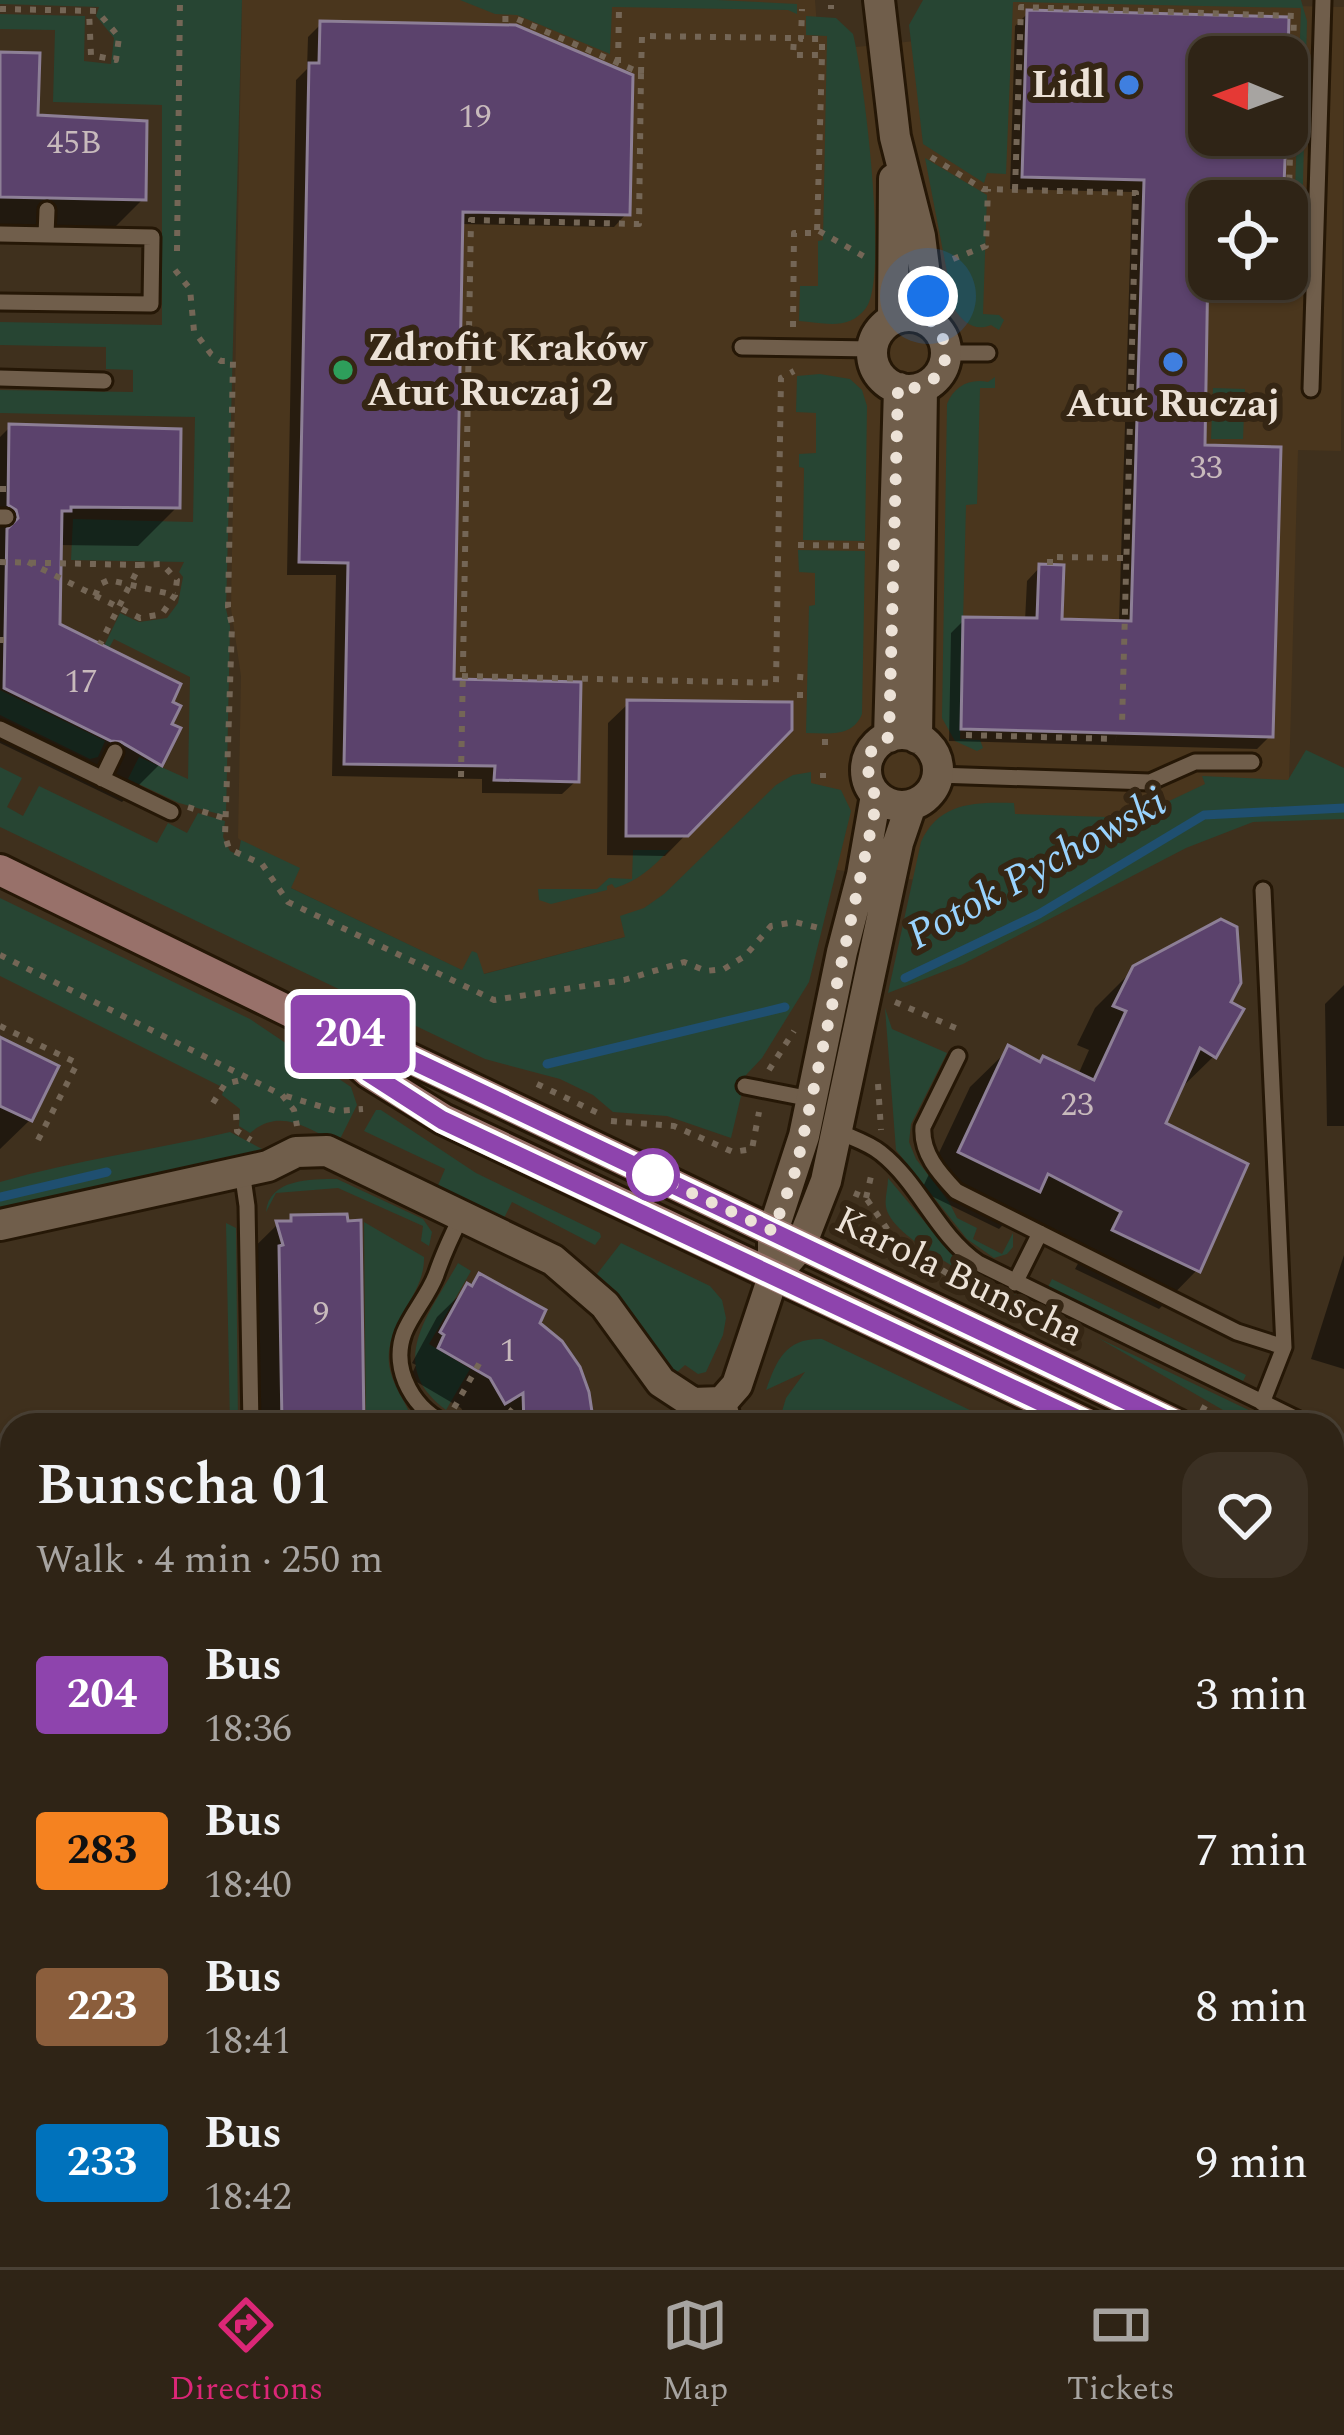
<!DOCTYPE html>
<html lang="en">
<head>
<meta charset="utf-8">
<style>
  :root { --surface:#2f2416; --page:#3b3023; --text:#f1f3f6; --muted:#a7a4a1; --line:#4a4135; --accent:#db2777 }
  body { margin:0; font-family:Spectral,serif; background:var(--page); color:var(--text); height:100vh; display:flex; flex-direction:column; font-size:45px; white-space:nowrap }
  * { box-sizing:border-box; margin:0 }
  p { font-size:39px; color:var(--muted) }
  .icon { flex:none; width:66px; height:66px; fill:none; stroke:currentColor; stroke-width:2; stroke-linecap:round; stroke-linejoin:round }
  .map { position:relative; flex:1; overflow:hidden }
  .sheet { position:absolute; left:0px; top:1413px; width:1344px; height:855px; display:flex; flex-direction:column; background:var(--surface); border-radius:36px 36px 0 0; box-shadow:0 3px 9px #0004,0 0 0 3px var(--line) }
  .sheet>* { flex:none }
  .badge { padding:0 24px; border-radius:9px; font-size:42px; line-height:78px }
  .needle { width:78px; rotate:271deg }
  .buttons { position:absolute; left:1188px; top:36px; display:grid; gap:24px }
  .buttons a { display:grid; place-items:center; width:120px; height:120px; border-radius:24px; background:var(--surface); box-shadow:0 3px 9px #0004,0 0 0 3px var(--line); font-size:60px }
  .you { position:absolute; width:60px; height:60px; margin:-30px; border:9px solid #fff; border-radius:50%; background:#1a73e8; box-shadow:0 0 0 18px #1a73e833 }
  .map>.badge { position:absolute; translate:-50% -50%; box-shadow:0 0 0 6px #fff }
  .round { display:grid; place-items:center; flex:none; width:126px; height:126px; border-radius:36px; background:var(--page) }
  .overview { display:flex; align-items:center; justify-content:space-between; height:204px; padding:0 36px }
  h1 { font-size:57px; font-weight:600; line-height:90px }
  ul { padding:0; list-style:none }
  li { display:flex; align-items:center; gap:36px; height:156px; padding:0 36px }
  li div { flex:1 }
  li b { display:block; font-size:45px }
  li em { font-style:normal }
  li .badge { min-width:132px; font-weight:700; text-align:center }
  .tabs { display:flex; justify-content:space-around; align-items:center; height:168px; border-top:3px solid var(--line); background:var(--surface); font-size:33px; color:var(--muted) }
  .tabs a { display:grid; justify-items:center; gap:6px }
  .tabs .current { color:var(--accent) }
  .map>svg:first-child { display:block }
  .built { fill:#4a361d; fill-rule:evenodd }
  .green { fill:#274533 }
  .shadow { fill:#0007 }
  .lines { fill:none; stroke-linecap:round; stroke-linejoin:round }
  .stream { stroke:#1f4f70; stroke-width:9 }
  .building { fill:#5b426c; stroke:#8d7f96; stroke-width:3 }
  .lane-casing { stroke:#251706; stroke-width:21 }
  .street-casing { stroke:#251706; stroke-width:36 }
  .secondary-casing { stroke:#251706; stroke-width:36 }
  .path { stroke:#746656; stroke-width:6; stroke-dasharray:6 9; stroke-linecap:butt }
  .lane { stroke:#705e4b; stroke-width:15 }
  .street { stroke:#705e4b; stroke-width:30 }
  .secondary { stroke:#98716a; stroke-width:30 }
  .line-casing { stroke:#fff; stroke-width:27 }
  .line { stroke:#8e44ad; stroke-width:18 }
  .walk { stroke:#ece2d7; stroke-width:12; stroke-dasharray:0 21.6 }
  .shop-dot { fill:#3f7fe0; stroke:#352614; stroke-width:4.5 }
  .leisure-dot { fill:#2e9e5b; stroke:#352614; stroke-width:4.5 }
  .stop-dot { fill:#fff; stroke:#8e44ad; stroke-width:6 }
  .labels { text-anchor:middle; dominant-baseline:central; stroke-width:12; stroke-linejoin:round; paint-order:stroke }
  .number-label { font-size:33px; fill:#c8babc }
  .poi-label { font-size:39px; font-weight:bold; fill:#ece2d7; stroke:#352614; text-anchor:end }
  .street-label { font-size:39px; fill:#ece2d7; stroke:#352614 }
  .water-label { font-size:42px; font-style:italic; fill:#99d3fe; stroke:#352614 }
</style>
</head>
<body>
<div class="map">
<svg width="1344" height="2267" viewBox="0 0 1344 2267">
  <rect width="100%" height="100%" fill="#3f301d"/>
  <!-- built -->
  <path class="built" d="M 242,0 L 815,0 L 817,26 L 846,48 L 925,40 L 1001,0 L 1344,7 L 1341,451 L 1298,450 L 1289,780 L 940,883 L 782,863 L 625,937 L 483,974 L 463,971 L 291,888 L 238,838 L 241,676 L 231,608 ZM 1209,57 L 1287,57 L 1287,135 L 1209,135 ZM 1209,201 L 1287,201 L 1287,279 L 1209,279 Z"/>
  <!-- green -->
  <path class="green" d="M 0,0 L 242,0 L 226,609 L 230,626 L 226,816 L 179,803 L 128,779 L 139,757 L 188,779 L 190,677 L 114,639 L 109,648 L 104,646 L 120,613 L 139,622 L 167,618 L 178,603 L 183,577 L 179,572 L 184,562 L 71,560 L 73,519 L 193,522 L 195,417 L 0,413 L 0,390 L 133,392 L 133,370 L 106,369 L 106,347 L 0,345 L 0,322 L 162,325 L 162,105 L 53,102 L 55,30 L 0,29 L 0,14 L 85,16 L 84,61 L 111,64 L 114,38 L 96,16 L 99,7 L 0,4 Z
    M 460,0 L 717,0 L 797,4 L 797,14 L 788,10 L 612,7 L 610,54 L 517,15 L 495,14 Z
    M 923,0 L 1301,0 L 1307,21 L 1302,221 L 1294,221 L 1301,8 L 1013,2 L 1006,174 L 987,173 L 984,183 L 923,144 L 909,25 Z
    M 806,16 L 836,18 L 853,34 C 864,76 889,277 866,308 C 848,332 822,322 799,321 L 800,286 L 818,286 L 818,241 L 823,240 L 827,36 L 806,35 Z
    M 925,158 L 987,195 L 983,314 L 999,315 L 1004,320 L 999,330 L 991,325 C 975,332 962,322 954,308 Z
    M 820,374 L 850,379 L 862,390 L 867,406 L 865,541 L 803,540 L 804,468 L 799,467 L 799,454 L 816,453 L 816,413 L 796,412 L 797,376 Z
    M 995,377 L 995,388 L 980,388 L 977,504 L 966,505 L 960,739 L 980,740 L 983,748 L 977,751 L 955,741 L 942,718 L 947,404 C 954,386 970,378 988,382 Z
    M 1213,388 L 1245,389 L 1243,439 L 1211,439 Z
    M 798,550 L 865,551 L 862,714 C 852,738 829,733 806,733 L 809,606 L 815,605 L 815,573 L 799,572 Z
    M 0,690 L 105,741 L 98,757 L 90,759 L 0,715 Z
    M 1306,750 L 1344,768 L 1344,819 L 1253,822 L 1186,848 L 963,964 L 888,993 L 921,842 C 939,802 975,802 1014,803 L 1015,814 L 1137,818 L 1138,796 L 1156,796 L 1141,804 L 1146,812 L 1205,784 L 1202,776 L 1288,780 Z
    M 0,767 L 22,778 L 7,807 L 23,816 L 39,786 L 157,843 L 168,823 L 187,833 L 198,813 L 225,821 L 223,837 L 230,851 L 238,855 L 241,840 L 300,868 L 291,888 L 462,970 L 472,951 L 477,953 L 484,974 L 625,937 L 620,916 L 644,908 L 664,894 L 776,785 L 793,775 L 811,772 L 811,783 L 841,790 L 851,811 L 809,982 L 762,1058 L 746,1075 L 731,1138 L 667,1116 L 613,1112 L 593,1095 L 560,1079 L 485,1059 L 0,827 Z
    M 633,850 L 669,850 C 653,867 638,881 615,888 L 612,884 L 607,886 L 607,890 L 551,904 L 539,900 L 538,889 L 597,889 L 609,878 L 632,879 Z
    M 0,898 L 250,1019 L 351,1087 L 357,1105 L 338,1143 C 307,1128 280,1107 250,1133 L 239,1126 L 240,1109 L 222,1095 L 224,1088 L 0,976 Z
    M 885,1008 L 892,1029 L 947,1053 L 911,1124 L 909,1142 L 916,1159 L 949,1202 L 957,1218 L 977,1228 L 973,1239 L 1002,1254 L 1013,1233 L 1013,1247 L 1007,1254 L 994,1258 L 967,1239 L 896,1150 Z
    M 376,1110 L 381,1110 L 476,1173 L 600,1233 L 601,1237 L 595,1245 L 512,1202 L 502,1222 L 436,1190 L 445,1169 L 364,1131 Z
    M 230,1132 L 262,1149 L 262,1155 L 0,1211 L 0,1182 C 75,1160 154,1150 230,1132 Z
    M 888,1178 L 961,1265 L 1077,1328 C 1036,1309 908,1252 889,1215 C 882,1203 888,1192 888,1178 Z
    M 337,1179 L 423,1219 L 432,1232 L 429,1246 L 421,1241 L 423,1226 L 338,1188 L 276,1193 L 266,1212 C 269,1179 310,1179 337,1179 Z
    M 364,1222 L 424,1257 C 425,1296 385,1322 389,1364 C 392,1388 409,1403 413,1425 L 366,1425 Z
    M 226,1223 L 236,1228 L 238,1425 L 230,1425 Z
    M 621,1243 L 710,1286 L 722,1300 L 726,1318 L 723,1335 L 706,1372 L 698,1374 L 685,1365 L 675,1374 C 645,1343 630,1302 597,1274 Z
    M 458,1263 L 471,1271 L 429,1344 L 470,1369 L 446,1410 C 384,1364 430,1313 458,1263 Z
    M 1052,1279 L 1246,1375 L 1243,1381 L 1048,1287 Z
    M 1098,1338 L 1280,1425 L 1249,1425 Z
    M 822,1339 L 1001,1425 L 778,1425 L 786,1398 L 805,1372 L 766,1390 C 777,1359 786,1338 822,1339 Z
    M 1332,1549 L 1344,1554 L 1344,2244 L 1332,2244 Z
    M 253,2256 L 608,2256 L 609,2261 L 626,2261 L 627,2256 L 680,2256 L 681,2267 L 254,2267 Z
    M 818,2256 L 1206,2256 L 1206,2267 L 1006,2267 L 1005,2259 L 819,2263 Z"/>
  <!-- shadow -->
  <path class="shadow" d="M 1028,13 L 1285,57 L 1209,57 L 1209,135 L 1283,135 L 1281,184 L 1268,197 L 1209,201 L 1209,279 L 1247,279 L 1235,290 L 1207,289 L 1202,448 L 1270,736 L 1257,749 L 949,741 L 951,633 L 964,620 L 1025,621 L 1027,581 L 1040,567 L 1059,622 L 1119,623 L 1132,192 L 1010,189 L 1015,26 Z
    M 321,24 L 627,213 L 614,227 L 460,224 L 451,682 L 576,781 L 562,794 L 482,793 L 482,779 L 332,776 L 336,575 L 287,575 L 296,80 L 307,69 L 308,37 Z
    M 0,55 L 35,118 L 143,199 L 104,238 L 0,236 Z
    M 10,427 L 177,507 L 138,546 L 58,545 L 57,626 L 169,703 L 161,763 L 122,802 L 0,743 L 0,437 Z
    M 629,703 L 789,729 L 665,856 L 607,855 L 608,723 Z
    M 1135,968 L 1228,1003 L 1214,1056 L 1175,1094 L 1162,1124 L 1197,1270 L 1159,1309 L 1075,1269 L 1085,1251 L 1013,1214 L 999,1229 L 921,1191 L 970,1087 L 1009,1049 L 1039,1064 L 1078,1075 L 1089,1050 L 1077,1045 L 1095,1008 Z
    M 1344,985 L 1344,1126 L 1327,1126 L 1325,1004 Z
    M 0,1041 L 30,1120 L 0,1149 Z
    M 293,1218 L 362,1425 L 243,1425 L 241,1288 L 245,1284 L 239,1262 L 278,1224 L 287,1224 Z
    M 1344,1255 L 1344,1369 L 1311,1359 Z
    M 479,1276 L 536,1323 L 590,1415 L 605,1415 L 605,1425 L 492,1425 L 492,1421 L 471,1425 L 461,1408 L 410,1378 L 416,1365 L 412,1363 L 437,1317 Z
    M 12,1645 L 12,1743 L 0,1743 L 0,1646 Z
    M 0,1806 L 12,1806 L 12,1903 L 0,1904 Z
    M 1,1962 L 12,1962 L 12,2060 L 0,2060 Z
    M 2,2104 L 12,2104 L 12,2206 L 0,2206 Z"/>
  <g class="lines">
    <!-- stream -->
    <path class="stream" d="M 905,978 L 1039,914 L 1204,815 L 1344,808
      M 547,1064 L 785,1007
      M 0,1197 L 107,1172"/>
  </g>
  <!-- building -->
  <path class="building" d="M 1027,10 L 1289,17 L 1288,57 L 1209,57 L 1209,135 L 1286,135 L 1284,185 L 1254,184 L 1254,201 L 1209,201 L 1205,445 L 1281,447 L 1273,737 L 961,729 L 963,617 L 1037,618 L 1039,564 L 1064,565 L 1062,619 L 1131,621 L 1144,180 L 1022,177 Z
    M 320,21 L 516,25 L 633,75 L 630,215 L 463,212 L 454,679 L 581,682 L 579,782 L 494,780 L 495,766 L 344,764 L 348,563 L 299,562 L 309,63 L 319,63 Z
    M 0,52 L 40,53 L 38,115 L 147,121 L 146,200 L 0,197 Z
    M 9,424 L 181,429 L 180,508 L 71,507 L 71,511 L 62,511 L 60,624 L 181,684 L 173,702 L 181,706 L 172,724 L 181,728 L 162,766 L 121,742 L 111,741 L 4,688 L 7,529 L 18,518 L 16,510 L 8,505 Z
    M 627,700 L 792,702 L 792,730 L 688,836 L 626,836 Z
    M 1221,919 L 1237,927 L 1241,983 L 1231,1002 L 1244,1009 L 1216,1058 L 1200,1048 L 1166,1123 L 1248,1164 L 1200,1272 L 1112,1230 L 1121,1212 L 1048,1174 L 1040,1192 L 958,1152 L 1008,1045 L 1040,1062 L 1043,1056 L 1094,1080 L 1126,1011 L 1113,1006 L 1133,966 Z
    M 0,1037 L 59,1066 L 32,1121 L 0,1106 Z
    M 347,1214 L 348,1221 L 361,1220 L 364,1425 L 282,1425 L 279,1246 L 283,1245 L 276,1221 L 291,1221 L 291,1215 Z
    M 479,1273 L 546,1310 L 540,1323 L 562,1341 L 580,1367 L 589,1392 L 594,1425 L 524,1425 L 523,1393 L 505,1404 L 490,1378 L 438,1348 L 444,1335 L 440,1332 L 467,1283 L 472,1286 Z"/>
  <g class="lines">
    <!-- lane casing -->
    <g class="lane-casing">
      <path id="lane" d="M 0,234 L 152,237 L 151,304 L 0,302
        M 46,235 L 47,210
        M 742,347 L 872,349
        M 947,353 L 988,353
        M 0,378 L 104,381
        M 1311,389 L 1323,0
        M 0,517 L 6,517
        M 0,729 L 171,812
        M 937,775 L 1150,782 L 1195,762 L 1252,762
        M 102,779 L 115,752
        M 958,1056 L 923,1127 C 921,1153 939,1173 956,1191 L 1237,1332 L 1284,1347
        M 745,1086 L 811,1099
        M 837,1131 C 852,1138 869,1143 881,1153 C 920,1184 937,1235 978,1263 L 1307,1424
        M 242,1171 L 247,1206 L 251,1425
        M 1015,1283 L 1040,1233
        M 727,1399 L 735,1425
        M 1262,1403 L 1284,1347 L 1263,890
        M 450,1425 C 415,1413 390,1370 404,1333 C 412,1313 428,1296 436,1275 C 443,1254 452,1235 462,1215
        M 0,2071 L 12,2071"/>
    </g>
    <!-- street casing -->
    <g class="street-casing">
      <path id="street" d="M 879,0 L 895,137 L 920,236 L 931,322
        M872 353a37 37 0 1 1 74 0a37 37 0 1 1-74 0Z
        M 893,319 L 894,179
        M866 770a36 36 0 1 1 72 0a36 36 0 1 1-72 0Z
        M 889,737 L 899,388
        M 917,738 L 922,388
        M 0,1225 L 268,1166 L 296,1152 L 327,1151 L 553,1260 L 605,1305 L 661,1382 L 693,1403 L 722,1402 L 737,1385 L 773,1277 L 773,1231 L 804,1136 L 842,952 L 862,875 L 876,795
        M 785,1264 L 801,1245 L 826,1181 L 898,843 L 911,805"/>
    </g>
    <!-- secondary casing -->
    <g class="secondary-casing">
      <path id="secondary" d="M 0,870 L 313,1023 L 377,1043 L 1178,1425
        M 322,1031 L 369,1073 L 443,1119 L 1090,1425
        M 1332,1509 L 1344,1515"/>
    </g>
    <!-- path -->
    <path class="path" d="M 831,5 L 831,9
      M 0,9 L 97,11 L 119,37 L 116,60 L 91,55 L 89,11
      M 618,63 L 619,8
      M 641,73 L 642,36 L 794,38 L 793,55 L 822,55
      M 931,157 L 983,189 L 1136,193 L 1122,725
      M 1015,190 L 1021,7 L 1294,16 L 1288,225 L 1296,227
      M 819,231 L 865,257
      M 177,251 L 180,0
      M 953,259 L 986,246 L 988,189
      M 175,270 L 190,289 L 194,331 L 211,354 L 221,361 L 233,361 L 228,607 L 232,625 L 225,836 L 229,849 L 262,864 L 288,902 L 494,1000 L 624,980 L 684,962 L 706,971 L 724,969 L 745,956 L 771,926 L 795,922 L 819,928
      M 793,327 L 794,233 L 817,233 L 822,55 L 822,39 L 801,39 L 802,9
      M 0,489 L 8,489
      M 798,545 L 867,546
      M 0,562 L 140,565 L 100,644
      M 28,562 L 140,618 L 162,614 L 175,595 L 177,580 L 162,564 L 140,565
      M 1050,565 L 1050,557 L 1126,558
      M 95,596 L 100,584 L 109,580 L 175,595
      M 0,640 L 4,640
      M 462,676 L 776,683 L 781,378 L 794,371
      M 800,680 L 801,666
      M 800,698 L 800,688
      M 966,735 L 1116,739
      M 825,745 L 825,739
      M 461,777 L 471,220 L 639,224 L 641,73 L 517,19 L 498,19
      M 823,778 L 823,773
      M 188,807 L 227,819
      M 0,955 L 282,1095 L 294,1110 L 297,1126
      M 895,1002 L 958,1029
      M 0,1026 L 77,1063
      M 769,1070 L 794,1031
      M 537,1084 L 600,1114
      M 878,1084 L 881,1130
      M 286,1096 L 336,1111 L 363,1109
      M 213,1103 L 225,1084 L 245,1079
      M 236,1114 L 237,1131 L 251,1140
      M 611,1121 L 674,1126 L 733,1152 L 752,1149 L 759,1112
      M 38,1140 L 79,1060
      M 854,1193 L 866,1198 L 894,1239 L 976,1292
      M 866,1198 L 872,1172
      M 1004,1305 L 1062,1333
      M 1201,1407 L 1235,1425
      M 454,1408 L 480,1362
      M 499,1425 L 516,1405"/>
    <!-- lane -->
    <use href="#lane" class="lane"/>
    <!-- street -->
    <use href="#street" class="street"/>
    <!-- secondary -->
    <use href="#secondary" class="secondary"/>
  </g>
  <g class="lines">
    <!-- line casing -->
    <g class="line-casing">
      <path id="line" d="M 1090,1425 L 442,1120 L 369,1073 L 313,1023 L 376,1043 L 1178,1425"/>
    </g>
    <!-- line -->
    <use href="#line" class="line"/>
    <!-- walk -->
    <path class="walk" d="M 653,1175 L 773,1231 L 796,1169 L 873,820 C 874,813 876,806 875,799 C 872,772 853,757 889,737 L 898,388 C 940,394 962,351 931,322 L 928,296"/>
  </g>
  <!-- markers -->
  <g class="shop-dot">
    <circle cx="1129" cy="85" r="12"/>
    <circle cx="1173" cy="362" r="12"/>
  </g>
  <circle class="leisure-dot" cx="343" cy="370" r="12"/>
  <circle class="stop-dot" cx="653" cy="1175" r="24"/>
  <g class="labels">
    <!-- number labels -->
    <g class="number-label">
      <text x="475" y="117">19</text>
      <text x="74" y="143">45B</text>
      <text x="1206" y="468">33</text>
      <text x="81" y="682">17</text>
      <text x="1077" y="1105">23</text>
      <text x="321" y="1314">9</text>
      <text x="508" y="1351">1</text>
    </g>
    <!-- poi labels -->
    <g class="poi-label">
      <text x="1105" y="85">Lidl</text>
      <text x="367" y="348" text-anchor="start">Zdrofit Kraków<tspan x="367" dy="45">Atut Ruczaj 2</tspan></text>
      <text x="1173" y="404" text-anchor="middle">Atut Ruczaj</text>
    </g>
    <!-- street labels -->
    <g class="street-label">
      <text transform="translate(959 1277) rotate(26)">Karola Bunscha</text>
    </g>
    <!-- water labels -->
    <g class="water-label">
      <text transform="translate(1037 869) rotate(-29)">Potok Pychowski</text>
    </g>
  </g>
</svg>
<div class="buttons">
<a><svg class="needle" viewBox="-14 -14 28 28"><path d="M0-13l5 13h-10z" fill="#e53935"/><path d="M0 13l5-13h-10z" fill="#a7a4a1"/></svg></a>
<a><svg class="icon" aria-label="locate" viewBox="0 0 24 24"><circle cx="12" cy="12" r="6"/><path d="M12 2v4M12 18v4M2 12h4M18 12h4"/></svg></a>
</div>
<div class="you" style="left:928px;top:296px"></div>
<b class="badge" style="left:350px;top:1034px;background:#8e44ad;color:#fff">204</b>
<section class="sheet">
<div class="overview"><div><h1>Bunscha 01</h1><p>Walk · 4 min · 250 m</p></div><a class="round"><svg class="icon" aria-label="heart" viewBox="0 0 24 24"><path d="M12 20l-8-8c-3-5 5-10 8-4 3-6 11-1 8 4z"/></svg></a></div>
<ul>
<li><span class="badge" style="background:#8e44ad;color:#fff">204</span><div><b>Bus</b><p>18:36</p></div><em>3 min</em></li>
<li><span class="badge" style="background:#f58220;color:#111">283</span><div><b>Bus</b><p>18:40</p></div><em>7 min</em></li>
<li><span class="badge" style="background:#8b5e3c;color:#fff">223</span><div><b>Bus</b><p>18:41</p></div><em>8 min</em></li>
<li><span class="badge" style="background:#0072bc;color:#fff">233</span><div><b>Bus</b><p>18:42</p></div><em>9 min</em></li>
</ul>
</section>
</div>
<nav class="tabs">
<a class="current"><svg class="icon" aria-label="directions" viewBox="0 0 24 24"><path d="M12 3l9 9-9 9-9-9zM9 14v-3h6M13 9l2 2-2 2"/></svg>Directions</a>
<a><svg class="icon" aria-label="map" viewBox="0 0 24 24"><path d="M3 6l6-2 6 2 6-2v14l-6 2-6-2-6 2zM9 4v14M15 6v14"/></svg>Map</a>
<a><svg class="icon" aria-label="tickets" viewBox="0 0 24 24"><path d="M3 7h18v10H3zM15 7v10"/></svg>Tickets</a>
</nav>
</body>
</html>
